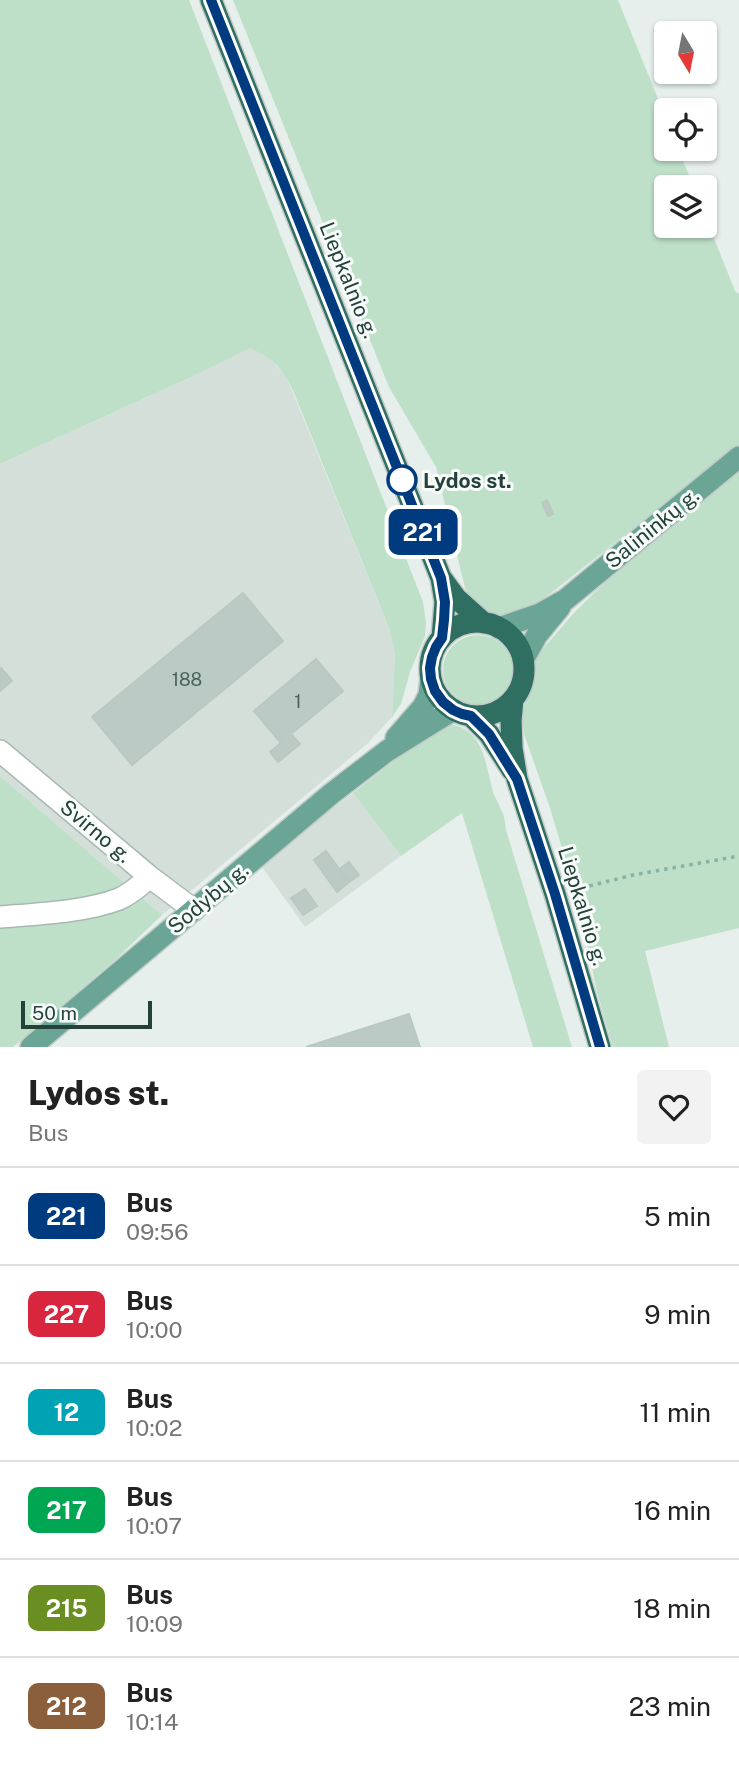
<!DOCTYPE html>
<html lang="en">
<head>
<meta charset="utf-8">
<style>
  :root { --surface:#fff; --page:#f2f2f2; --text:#222; --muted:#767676; --line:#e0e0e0 }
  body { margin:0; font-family:"Public Sans",sans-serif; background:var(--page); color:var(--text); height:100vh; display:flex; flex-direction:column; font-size:26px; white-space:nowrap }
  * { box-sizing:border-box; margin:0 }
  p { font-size:23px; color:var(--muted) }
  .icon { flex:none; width:38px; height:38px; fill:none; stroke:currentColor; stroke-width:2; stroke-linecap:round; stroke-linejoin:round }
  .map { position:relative; height:1047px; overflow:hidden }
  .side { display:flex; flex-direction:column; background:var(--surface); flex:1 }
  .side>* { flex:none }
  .badge { padding:0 14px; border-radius:10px; font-size:24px; line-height:46px }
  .needle { width:46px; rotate:170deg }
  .controls { position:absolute; left:654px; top:21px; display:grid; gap:14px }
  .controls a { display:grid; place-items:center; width:63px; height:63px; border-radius:7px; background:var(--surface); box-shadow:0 2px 5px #0004; font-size:35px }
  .scale { position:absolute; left:21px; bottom:18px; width:131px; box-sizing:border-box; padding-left:7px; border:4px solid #24423a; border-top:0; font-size:19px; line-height:24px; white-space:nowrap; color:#24423a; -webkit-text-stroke:5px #f7fbf9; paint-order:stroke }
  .map>.badge { position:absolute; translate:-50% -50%; box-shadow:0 0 0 4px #fff }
  .round { display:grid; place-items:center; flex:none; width:74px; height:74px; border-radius:7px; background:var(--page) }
  .head { display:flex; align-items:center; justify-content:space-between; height:119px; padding:0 28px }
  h1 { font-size:33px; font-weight:800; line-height:52px }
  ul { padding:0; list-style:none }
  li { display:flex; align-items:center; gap:21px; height:98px; padding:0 28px; border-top:2px solid var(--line) }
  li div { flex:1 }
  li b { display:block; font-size:26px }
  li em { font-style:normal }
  li .badge { min-width:77px; font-weight:700; text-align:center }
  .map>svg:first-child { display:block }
  .built { fill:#d4dfda }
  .green { fill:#bfe0c8 }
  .building { fill:#bbcac4; stroke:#b8c9c2; stroke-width:2 }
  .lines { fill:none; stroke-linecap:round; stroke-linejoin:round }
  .minor-casing { stroke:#a8b8b2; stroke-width:24 }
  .major-casing { stroke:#c2cac8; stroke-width:24 }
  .highway-casing { stroke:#c2cac8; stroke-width:24 }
  .path { stroke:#86b3a5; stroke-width:3.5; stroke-dasharray:3.5 5; stroke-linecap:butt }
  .minor { stroke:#fff; stroke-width:21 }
  .major { stroke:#6aa596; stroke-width:21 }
  .highway { stroke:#2f6f62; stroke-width:21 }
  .line-casing { stroke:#fff; stroke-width:16 }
  .line { stroke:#003b80; stroke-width:10 }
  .stop-dot { fill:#fff; stroke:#003b80; stroke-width:3.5 }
  .labels { text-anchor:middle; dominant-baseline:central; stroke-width:6; stroke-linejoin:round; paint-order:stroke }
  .number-label { font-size:18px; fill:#4a645c }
  .street-label { font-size:21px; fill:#24423a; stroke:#f7fbf9 }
  .stop-label { font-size:21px; font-weight:bold; fill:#24423a; stroke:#f7fbf9; text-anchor:start }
</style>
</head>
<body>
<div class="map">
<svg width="739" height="1047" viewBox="0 0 739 1047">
  <rect width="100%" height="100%" fill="#e6efeb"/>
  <!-- built -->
  <path class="built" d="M 250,347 L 271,360 L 286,376 L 389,628 L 395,654 L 392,717 L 368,743 L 162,915 L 0,776 L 0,464 L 189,378 Z
    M 353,793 L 401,856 L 305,927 L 260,864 Z"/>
  <!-- green -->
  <path class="green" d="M 0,0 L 189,0 L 423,602 L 426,622 L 425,636 L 410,672 L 401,704 L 392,717 L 395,654 L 389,628 L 294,393 C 283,368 274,360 250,348 L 189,378 L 0,464 Z
    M 233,0 L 618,0 L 667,121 L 667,149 L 678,149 L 694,187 L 667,187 L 667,226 L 705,226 L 705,216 L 735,291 L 739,294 L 739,445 L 527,612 C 497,623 482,614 465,588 L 436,467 L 389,387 Z
    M 739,472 L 739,928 L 645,951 L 669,1047 L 613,1047 L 597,992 L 580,910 L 565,858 L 550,808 L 525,737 L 522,721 L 524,707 L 532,684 L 534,664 L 540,652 L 573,614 L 603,584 Z
    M443 670a35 35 0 1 1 70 0a35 35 0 1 1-70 0Z
    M 449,724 C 483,729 485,761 492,788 C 494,797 500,805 503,814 C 505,819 505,825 506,830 L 572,1047 L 533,1047 L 462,813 L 401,856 L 353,793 L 436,728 Z
    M 0,776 L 162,915 L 115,960 L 13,1047 L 0,1047 Z"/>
  <!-- building -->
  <path class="building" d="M 547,500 L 553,514 L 548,516 L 542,503 Z
    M 243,593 L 283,641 L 132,765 L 92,717 Z
    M 316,659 L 343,691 L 291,734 L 300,744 L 278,762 L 270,752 L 281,743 L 254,711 Z
    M 1,668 L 12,681 L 0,691 L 0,669 Z
    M 326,851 L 349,882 L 337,892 L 314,860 Z
    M 349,862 L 359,875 L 349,882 L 340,869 Z
    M 305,889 L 317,906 L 303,915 L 291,898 Z
    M 409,1014 L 420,1047 L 306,1047 Z"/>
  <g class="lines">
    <!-- minor casing -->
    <g class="minor-casing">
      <path id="minor" d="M 0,751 L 150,877 L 194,910
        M 0,917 C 36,914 86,912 119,899 C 131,894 140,885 150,877"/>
    </g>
    <!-- major casing -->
    <g class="major-casing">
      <path id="major" d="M 499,628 L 540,614 L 565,600 L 739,457
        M 523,660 L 537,635 L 560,607
        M 396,738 L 423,707 L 429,695 L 431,679
        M 31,1047 L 331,794 L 387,751 L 453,710"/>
    </g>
    <!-- highway casing -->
    <g class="highway-casing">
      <path id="highway" d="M 211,0 L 441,578 L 445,602 L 442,638
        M 442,579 L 456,598 L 484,623
        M430 669a47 47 0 1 1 94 0a47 47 0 1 1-94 0Z
        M 513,699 L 511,721 L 512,748 L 517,779 L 555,894 L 600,1047
        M 471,716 L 489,734 L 512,770"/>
    </g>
    <!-- path -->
    <path class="path" d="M 573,890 L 633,875 L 739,856"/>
    <!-- minor -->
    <use href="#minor" class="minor"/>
    <!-- major -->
    <use href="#major" class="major"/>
    <!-- highway -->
    <use href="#highway" class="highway"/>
  </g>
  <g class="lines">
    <!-- line casing -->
    <g class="line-casing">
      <path id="line" d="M 211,0 L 441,578 L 445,602 L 444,620 L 442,638 L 436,647 L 432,657 L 430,668 L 431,679 L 435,691 L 443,702 L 453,710 L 462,714 L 471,716 L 489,734 L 517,779 L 555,894 L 600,1047"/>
    </g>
    <!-- line -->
    <use href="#line" class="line"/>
  </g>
  <!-- markers -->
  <circle class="stop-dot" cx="402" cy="480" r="14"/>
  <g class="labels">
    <!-- number labels -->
    <g class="number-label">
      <text x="187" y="679">188</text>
      <text x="298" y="701">1</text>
    </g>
    <!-- street labels -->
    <g class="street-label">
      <text transform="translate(349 280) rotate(68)">Liepkalnio g.</text>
      <text transform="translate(652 528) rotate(-39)">Salininkų g.</text>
      <text transform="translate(96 831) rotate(40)">Svirno g.</text>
      <text transform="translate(208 898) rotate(-40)">Sodybų g.</text>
      <text transform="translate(583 906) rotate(73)">Liepkalnio g.</text>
    </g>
    <!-- stop labels -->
    <g class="stop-label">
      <text x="423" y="480">Lydos st.</text>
    </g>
  </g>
</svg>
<div class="controls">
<a><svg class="needle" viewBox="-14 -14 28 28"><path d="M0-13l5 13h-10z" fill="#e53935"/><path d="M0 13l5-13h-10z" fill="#767676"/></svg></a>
<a><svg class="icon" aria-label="locate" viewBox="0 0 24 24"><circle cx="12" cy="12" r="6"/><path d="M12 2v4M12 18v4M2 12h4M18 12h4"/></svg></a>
<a><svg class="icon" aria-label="layers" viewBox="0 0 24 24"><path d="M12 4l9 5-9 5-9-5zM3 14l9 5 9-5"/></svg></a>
</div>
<div class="scale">50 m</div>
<b class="badge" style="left:423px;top:532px;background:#003b80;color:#fff">221</b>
</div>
<section class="side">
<div class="head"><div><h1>Lydos st.</h1><p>Bus</p></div><a class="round"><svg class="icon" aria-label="heart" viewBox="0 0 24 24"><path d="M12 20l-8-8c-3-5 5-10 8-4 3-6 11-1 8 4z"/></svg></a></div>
<ul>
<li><span class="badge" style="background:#003b80;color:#fff">221</span><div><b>Bus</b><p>09:56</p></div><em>5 min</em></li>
<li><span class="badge" style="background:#d7263d;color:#fff">227</span><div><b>Bus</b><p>10:00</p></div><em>9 min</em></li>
<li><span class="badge" style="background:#00a3b4;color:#fff">12</span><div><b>Bus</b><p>10:02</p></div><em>11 min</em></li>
<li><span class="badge" style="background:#00a651;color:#fff">217</span><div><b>Bus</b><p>10:07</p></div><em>16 min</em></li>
<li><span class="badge" style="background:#6b8e23;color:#fff">215</span><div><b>Bus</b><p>10:09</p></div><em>18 min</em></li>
<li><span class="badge" style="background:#8b5e3c;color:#fff">212</span><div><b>Bus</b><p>10:14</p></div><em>23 min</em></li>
</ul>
</section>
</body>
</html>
